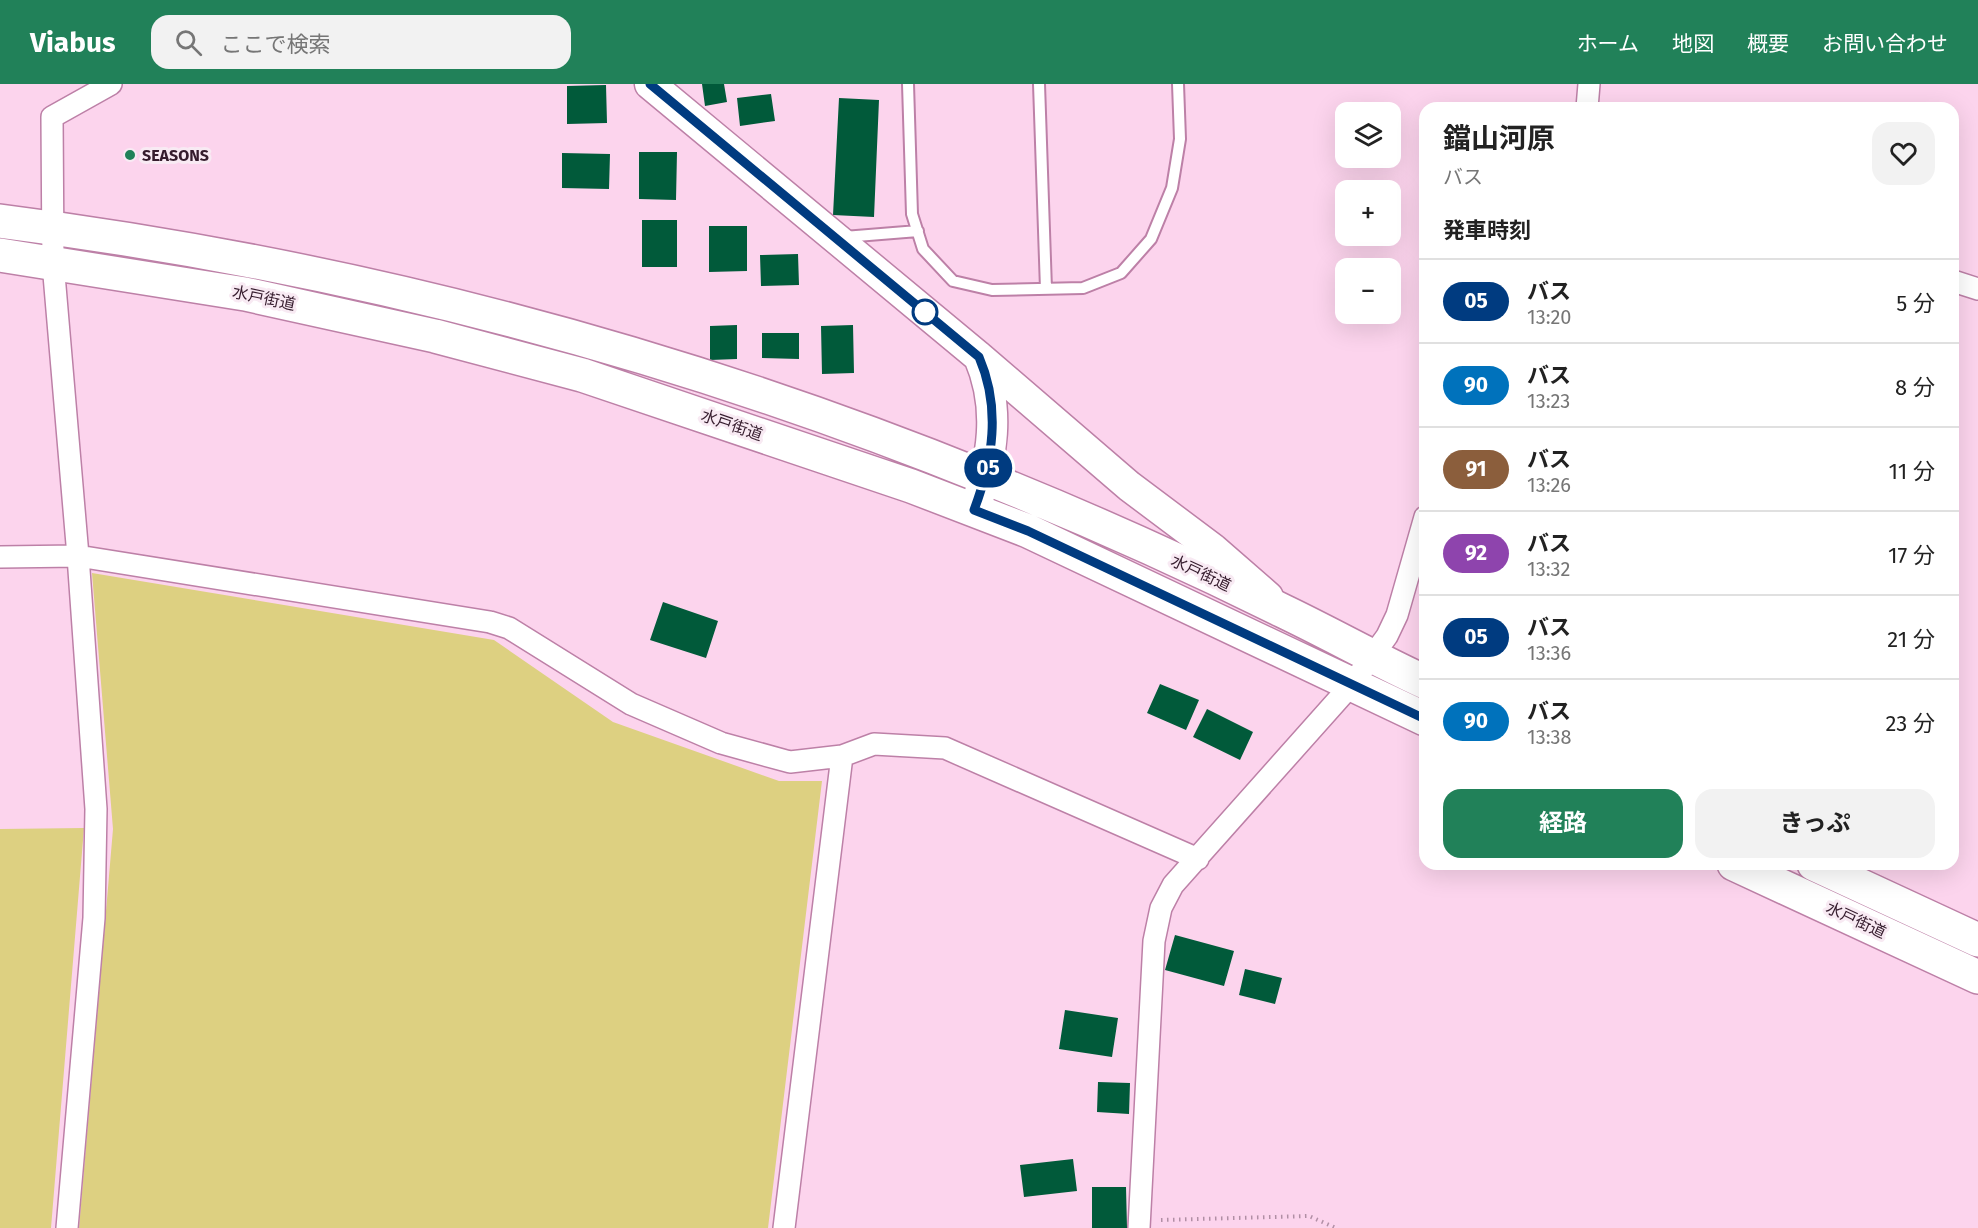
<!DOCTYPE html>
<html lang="ja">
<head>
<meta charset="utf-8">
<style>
  :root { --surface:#fff; --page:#f2f2f2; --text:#222; --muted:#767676; --line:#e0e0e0; --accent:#218159 }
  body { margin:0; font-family:"Fira Sans","Noto Sans JP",sans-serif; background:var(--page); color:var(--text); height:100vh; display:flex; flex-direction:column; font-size:22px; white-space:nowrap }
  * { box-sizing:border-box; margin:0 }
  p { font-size:20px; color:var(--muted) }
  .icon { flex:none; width:33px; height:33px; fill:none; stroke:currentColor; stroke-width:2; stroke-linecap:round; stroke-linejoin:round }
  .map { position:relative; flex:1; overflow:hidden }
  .side { position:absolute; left:1419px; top:18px; width:540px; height:768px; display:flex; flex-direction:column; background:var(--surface); border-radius:18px; box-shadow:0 6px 24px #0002 }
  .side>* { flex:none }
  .badge { padding:0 12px; border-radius:20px; font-size:21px; line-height:39px }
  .buttons { position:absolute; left:1335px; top:18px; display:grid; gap:12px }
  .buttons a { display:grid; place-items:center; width:66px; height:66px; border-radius:12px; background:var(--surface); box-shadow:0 6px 24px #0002; font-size:30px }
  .map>.badge { position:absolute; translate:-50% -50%; box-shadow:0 0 0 3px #fff }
  h2 { padding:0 24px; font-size:22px; line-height:54px }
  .round { display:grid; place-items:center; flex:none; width:63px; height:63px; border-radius:18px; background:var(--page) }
  .headline { display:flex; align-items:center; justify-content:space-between; height:102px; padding:0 24px }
  h1 { font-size:28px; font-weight:700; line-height:45px }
  .action { display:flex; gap:12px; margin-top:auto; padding:12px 24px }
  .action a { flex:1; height:69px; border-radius:18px; background:var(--accent); color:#fff; font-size:24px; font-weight:700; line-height:69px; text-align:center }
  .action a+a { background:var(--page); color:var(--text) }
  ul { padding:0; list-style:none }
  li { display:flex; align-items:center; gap:18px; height:84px; padding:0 24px; border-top:2px solid var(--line) }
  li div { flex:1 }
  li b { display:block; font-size:22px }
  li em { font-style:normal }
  li .badge { min-width:66px; font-weight:700; text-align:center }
  header { display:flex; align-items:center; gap:36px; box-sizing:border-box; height:84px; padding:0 30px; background:var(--accent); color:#fff }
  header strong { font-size:28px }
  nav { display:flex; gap:33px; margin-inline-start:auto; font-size:21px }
  .search { width:420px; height:54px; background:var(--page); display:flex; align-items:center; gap:15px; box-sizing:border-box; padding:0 21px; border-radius:18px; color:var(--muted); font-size:22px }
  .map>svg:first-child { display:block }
  .green { fill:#ddd081 }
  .building { fill:#015a3a }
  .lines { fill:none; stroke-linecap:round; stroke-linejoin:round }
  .lane-casing { stroke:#bd80a7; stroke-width:14 }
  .street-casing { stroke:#bd80a7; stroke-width:24 }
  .secondary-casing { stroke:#bd80a7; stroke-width:33 }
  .highway-casing { stroke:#bd80a7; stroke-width:36 }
  .path { stroke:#b18fa5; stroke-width:4; stroke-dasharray:1.5 4.5; stroke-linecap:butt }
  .lane { stroke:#fff; stroke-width:10 }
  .street { stroke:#fff; stroke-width:21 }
  .secondary { stroke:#fff; stroke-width:30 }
  .highway { stroke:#fff; stroke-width:33 }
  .line-casing { stroke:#fff; stroke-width:14 }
  .line { stroke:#003b80; stroke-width:9 }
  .poi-dot { fill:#218159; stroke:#f8eaf3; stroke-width:2 }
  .stop-dot { fill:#fff; stroke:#003b80; stroke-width:3 }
  .labels { text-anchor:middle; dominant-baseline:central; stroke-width:6; stroke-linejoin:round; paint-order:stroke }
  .poi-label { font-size:16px; font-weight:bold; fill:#351c2d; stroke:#f8eaf3; text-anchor:start }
  .street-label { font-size:16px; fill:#351c2d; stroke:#f8eaf3 }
</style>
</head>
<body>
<header>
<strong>Viabus</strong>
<div class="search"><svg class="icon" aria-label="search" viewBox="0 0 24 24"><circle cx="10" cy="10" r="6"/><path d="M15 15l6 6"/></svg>ここで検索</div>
<nav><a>ホーム</a><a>地図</a><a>概要</a><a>お問い合わせ</a></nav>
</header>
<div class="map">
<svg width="1978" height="1144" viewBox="0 0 1978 1144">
  <rect width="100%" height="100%" fill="#fcd4ed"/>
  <!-- green -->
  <path class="green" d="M 92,489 L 494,556 L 613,638 L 779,697 L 822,697 L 768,1144 L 79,1144 L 113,745 Z
    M 84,744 L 51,1144 L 0,1144 L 0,745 Z"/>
  <!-- building -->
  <path class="building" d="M 702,0 L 724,0 L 727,18 L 705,22 Z
    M 606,1 L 607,39 L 567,40 L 567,2 Z
    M 771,10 L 775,37 L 740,42 L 737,14 Z
    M 839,14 L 879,16 L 874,133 L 833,131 Z
    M 639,68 L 677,68 L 676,116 L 639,115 Z
    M 562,69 L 610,70 L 609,105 L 562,104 Z
    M 642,136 L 677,136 L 677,183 L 642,183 Z
    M 709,142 L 747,142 L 747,187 L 709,188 Z
    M 798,170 L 799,201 L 761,202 L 760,171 Z
    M 737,241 L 737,275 L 710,276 L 710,242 Z
    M 853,241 L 854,289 L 822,290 L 821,242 Z
    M 762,249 L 799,249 L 799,275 L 762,274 Z
    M 663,518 L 718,537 L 706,574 L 650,556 Z
    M 1160,600 L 1199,616 L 1186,646 L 1147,629 Z
    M 1207,625 L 1253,648 L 1240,676 L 1193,653 Z
    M 1175,851 L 1234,867 L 1224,902 L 1165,886 Z
    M 1245,885 L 1282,894 L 1275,920 L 1239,911 Z
    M 1065,926 L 1118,934 L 1112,973 L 1059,965 Z
    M 1098,998 L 1130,999 L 1129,1030 L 1097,1028 Z
    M 1073,1075 L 1077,1107 L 1024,1113 L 1020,1081 Z
    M 1092,1103 L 1126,1103 L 1127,1144 L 1092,1144 Z"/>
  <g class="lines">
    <!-- lane casing -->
    <g class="lane-casing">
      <path id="lane" d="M 908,0 L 912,130 L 923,165 L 953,197 L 992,206 L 1083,204 L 1121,189 L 1151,155 L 1172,104 L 1180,55 L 1178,0
        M 1039,0 L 1046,205
        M 844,153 L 918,147"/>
    </g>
    <!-- street casing -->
    <g class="street-casing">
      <path id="street" d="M 1587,24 L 1589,0
        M 1953,197 L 1978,205
        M 0,473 L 78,472 L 490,538 L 509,544 L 631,620 L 721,659 L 790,678 L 842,672 L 874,660 L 945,664 L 1198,775
        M 67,1144 L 94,834 L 96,725 L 78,472 L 53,179 L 52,33 L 111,0
        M 784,1144 L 842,672
        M 1139,1144 L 1154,857 L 1161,824 L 1173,801 L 1352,600 L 1387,552 L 1397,531 L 1425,433"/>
    </g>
    <!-- secondary casing -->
    <g class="secondary-casing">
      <path id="secondary" d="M 650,0 L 979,273 L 1129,402 L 1213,465 L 1268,513
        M 974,426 C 993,375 1001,324 979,273"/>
    </g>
    <!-- highway casing -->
    <g class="highway-casing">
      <path id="highway" d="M 0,137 C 338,180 670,266 986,394 C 1086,434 1186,479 1283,527 C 1331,550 1377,576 1425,598
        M 0,171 L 245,210 L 435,252 L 582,291 L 911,402 L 1028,447 L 1425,635
        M 1734,780 L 1978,893
        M 1814,780 L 1978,856"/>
    </g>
    <!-- path -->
    <path class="path" d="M 1161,1136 L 1309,1132 L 1336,1144"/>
    <!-- lane -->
    <use href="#lane" class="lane"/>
    <!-- street -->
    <use href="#street" class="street"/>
    <!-- secondary -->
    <use href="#secondary" class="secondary"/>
    <!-- highway -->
    <use href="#highway" class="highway"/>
  </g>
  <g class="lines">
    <!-- line casing -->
    <g class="line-casing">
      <path id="line" d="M 650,0 L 979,273 C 1001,324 993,376 974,426 L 1028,447 L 1425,635"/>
    </g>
    <!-- line -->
    <use href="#line" class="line"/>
  </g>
  <!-- markers -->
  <circle class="poi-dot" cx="130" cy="71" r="6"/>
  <circle class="stop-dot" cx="925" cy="228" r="12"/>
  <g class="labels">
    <!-- poi labels -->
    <g class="poi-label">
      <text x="142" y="71">SEASONS</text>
    </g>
    <!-- street labels -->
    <g class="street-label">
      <text transform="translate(264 214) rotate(12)">水戸街道</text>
      <text transform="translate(732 341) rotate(19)">水戸街道</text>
      <text transform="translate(1201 489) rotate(25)">水戸街道</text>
      <text transform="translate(1856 836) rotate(25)">水戸街道</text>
    </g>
  </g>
</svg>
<div class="buttons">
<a><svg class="icon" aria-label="layers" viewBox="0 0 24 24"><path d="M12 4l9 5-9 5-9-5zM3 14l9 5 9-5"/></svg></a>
<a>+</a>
<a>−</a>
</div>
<b class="badge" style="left:988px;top:384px;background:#003b80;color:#fff">05</b>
<section class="side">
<div class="headline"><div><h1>鐺山河原</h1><p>バス</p></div><a class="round"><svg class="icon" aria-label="heart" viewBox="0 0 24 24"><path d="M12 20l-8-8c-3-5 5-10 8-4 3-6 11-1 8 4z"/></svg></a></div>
<h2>発車時刻</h2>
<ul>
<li><span class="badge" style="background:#003b80;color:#fff">05</span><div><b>バス</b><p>13:20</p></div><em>5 分</em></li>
<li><span class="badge" style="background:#0072bc;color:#fff">90</span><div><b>バス</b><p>13:23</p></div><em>8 分</em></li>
<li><span class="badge" style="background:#8b5e3c;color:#fff">91</span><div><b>バス</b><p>13:26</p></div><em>11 分</em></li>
<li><span class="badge" style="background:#8e44ad;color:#fff">92</span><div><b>バス</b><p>13:32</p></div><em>17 分</em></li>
<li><span class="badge" style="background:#003b80;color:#fff">05</span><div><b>バス</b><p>13:36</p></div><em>21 分</em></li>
<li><span class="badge" style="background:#0072bc;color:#fff">90</span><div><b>バス</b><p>13:38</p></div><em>23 分</em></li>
</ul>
<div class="action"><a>経路</a><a>きっぷ</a></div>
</section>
</div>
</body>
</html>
